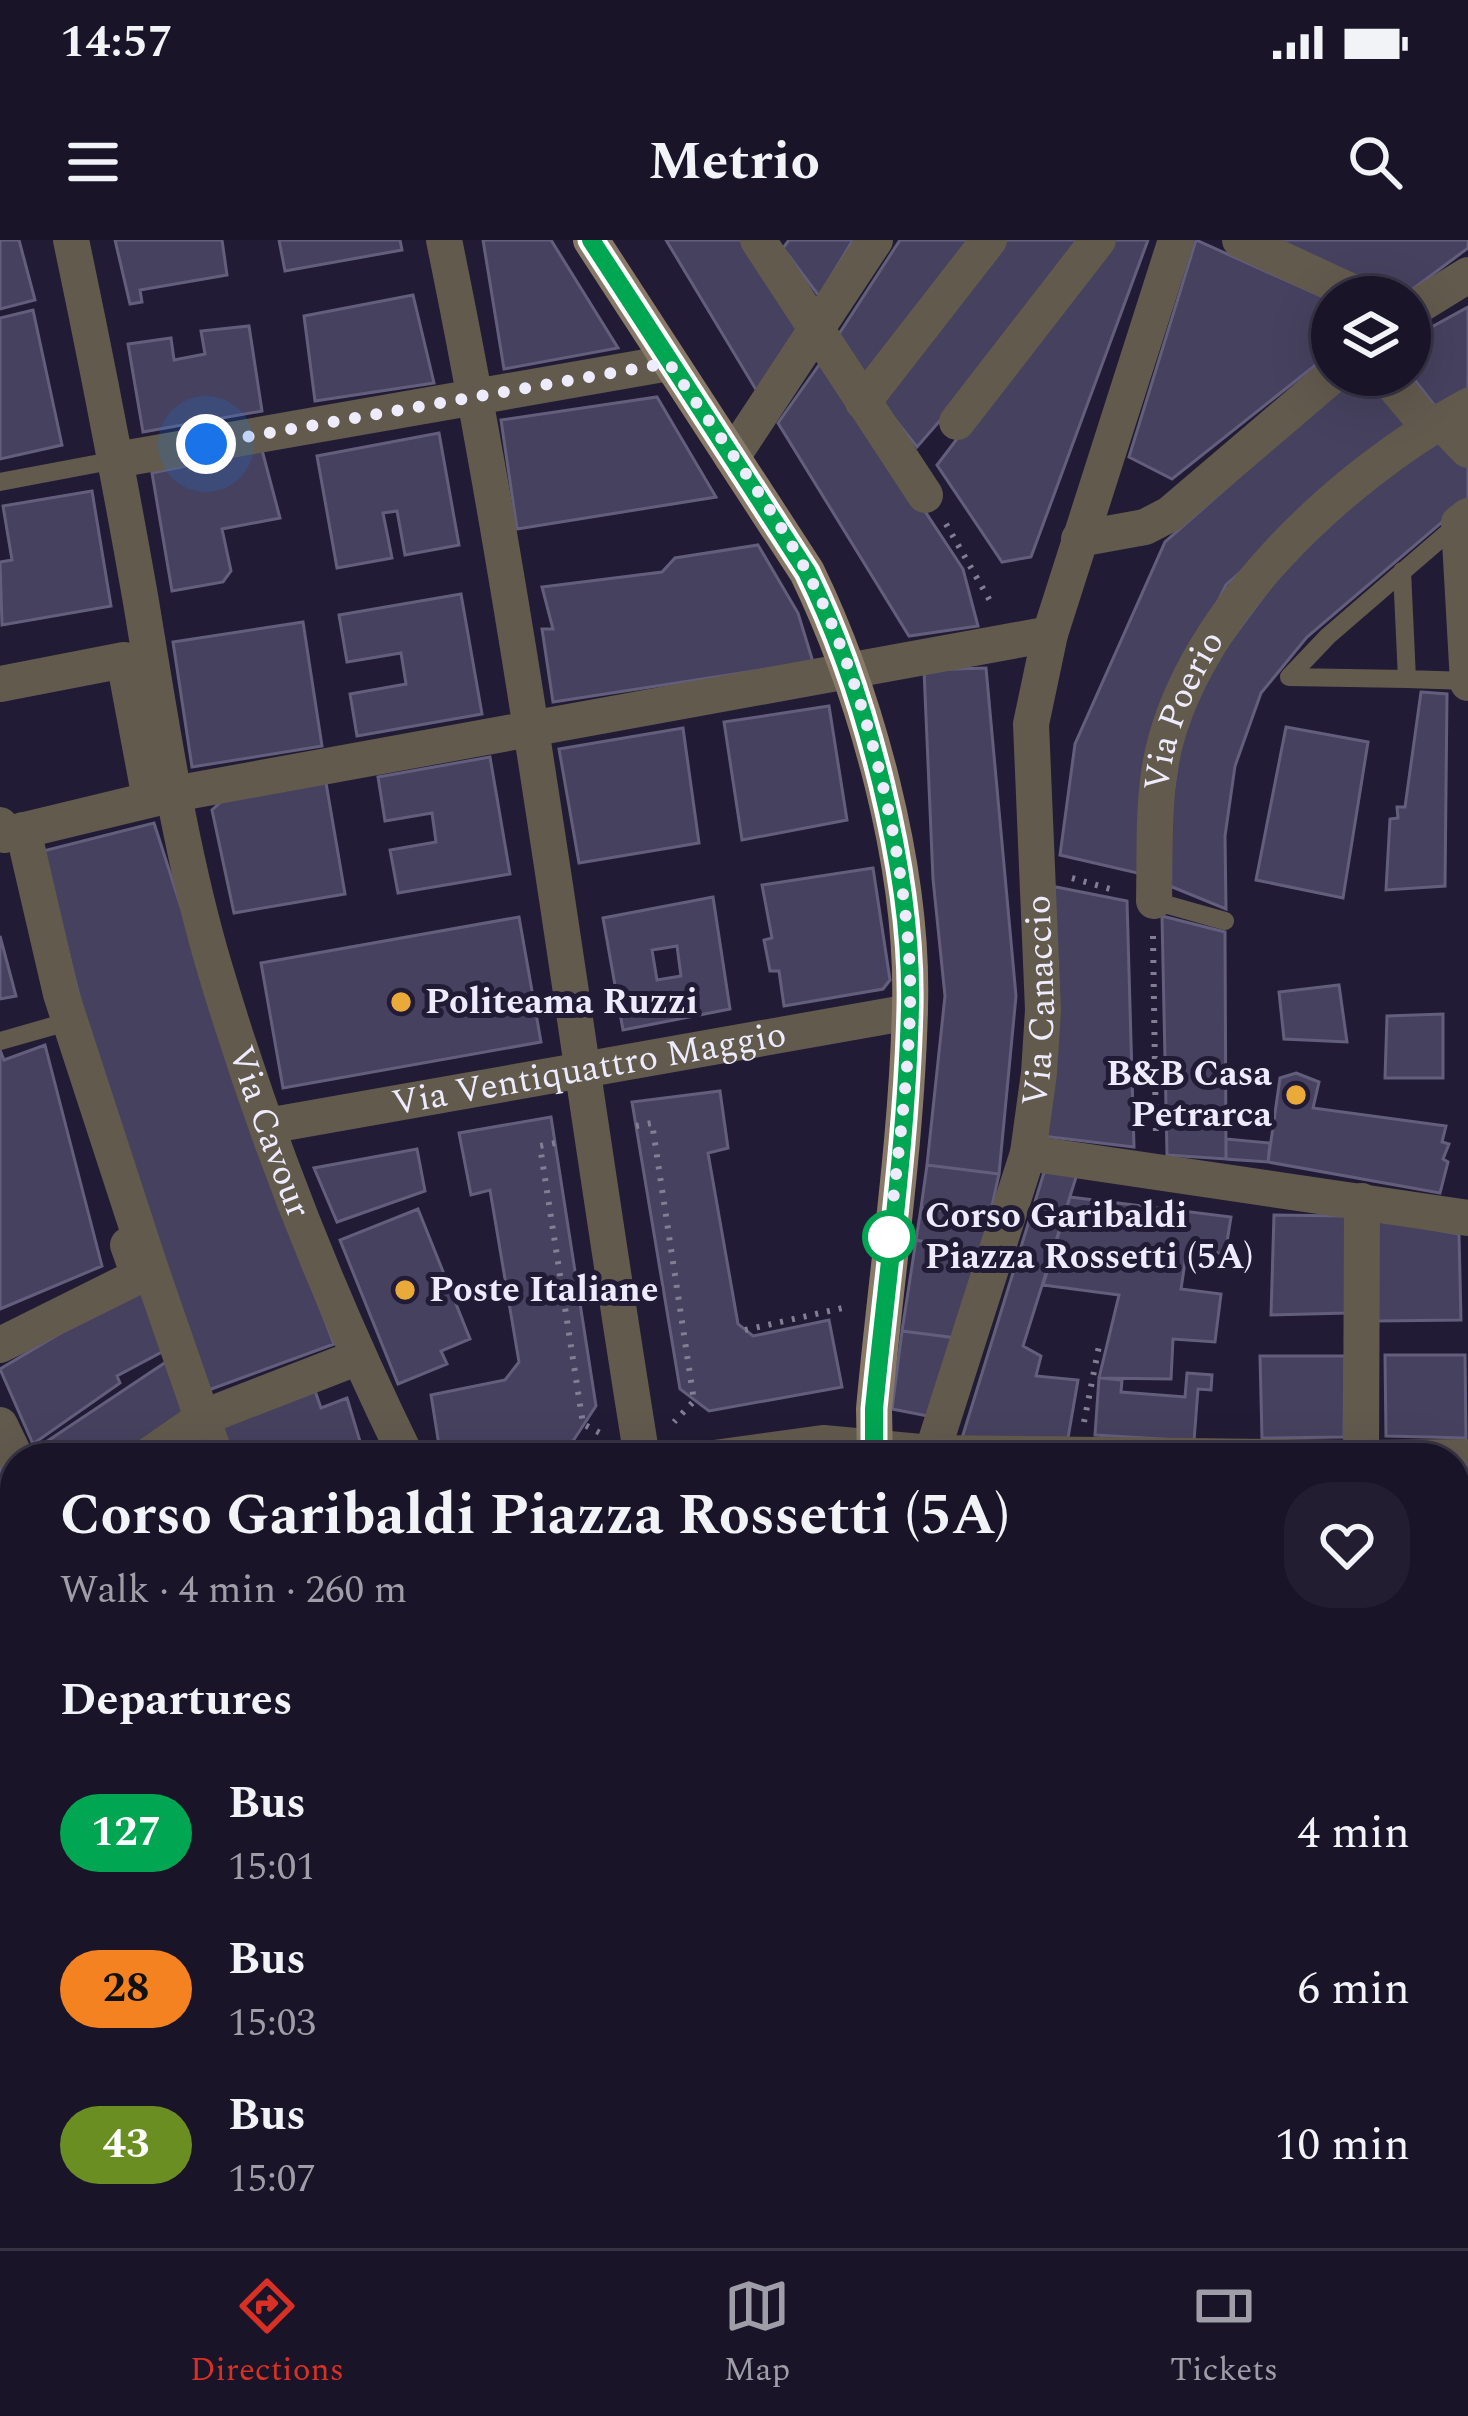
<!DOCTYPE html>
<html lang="en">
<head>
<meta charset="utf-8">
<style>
  :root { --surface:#191428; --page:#221d30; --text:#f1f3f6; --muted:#9f9ea8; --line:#373345; --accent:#d93025 }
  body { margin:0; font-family:Spectral,serif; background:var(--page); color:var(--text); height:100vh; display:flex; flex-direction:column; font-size:45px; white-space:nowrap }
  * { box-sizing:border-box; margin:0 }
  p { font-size:39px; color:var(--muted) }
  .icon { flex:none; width:66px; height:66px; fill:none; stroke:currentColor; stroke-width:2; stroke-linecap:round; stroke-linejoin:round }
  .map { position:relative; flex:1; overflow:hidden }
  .sheet { position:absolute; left:0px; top:1203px; width:1470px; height:807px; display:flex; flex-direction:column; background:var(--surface); border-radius:48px 48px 0 0; box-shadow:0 12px 48px #0002,0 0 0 3px var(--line) }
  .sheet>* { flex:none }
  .badge { padding:0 24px; border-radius:39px; font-size:42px; line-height:78px }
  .buttons { position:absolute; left:1311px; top:36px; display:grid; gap:24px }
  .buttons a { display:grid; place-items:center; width:120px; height:120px; border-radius:50%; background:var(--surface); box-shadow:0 12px 48px #0002,0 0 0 3px var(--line); font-size:60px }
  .you { position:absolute; width:60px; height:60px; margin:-30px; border:9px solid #fff; border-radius:50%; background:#1a73e8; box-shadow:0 0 0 18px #1a73e833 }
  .map>.badge { position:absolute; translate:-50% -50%; box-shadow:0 0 0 6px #fff }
  h2 { padding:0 60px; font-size:45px; line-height:108px }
  .round { display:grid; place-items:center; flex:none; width:126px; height:126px; border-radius:48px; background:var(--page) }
  .summary { display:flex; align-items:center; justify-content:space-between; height:204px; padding:0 60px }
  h1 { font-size:57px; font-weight:700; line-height:90px }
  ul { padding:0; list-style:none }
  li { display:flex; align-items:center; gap:36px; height:156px; padding:0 60px }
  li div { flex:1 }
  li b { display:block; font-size:45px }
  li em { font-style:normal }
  li .badge { min-width:132px; font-weight:700; text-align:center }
  .status { display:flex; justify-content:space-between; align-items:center; height:84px; padding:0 60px; background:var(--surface); direction:ltr }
  .status svg { height:33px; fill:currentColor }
  header { display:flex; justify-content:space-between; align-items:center; height:156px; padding:0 60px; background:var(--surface); font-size:54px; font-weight:700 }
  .tabs { display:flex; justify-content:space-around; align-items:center; height:168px; border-top:3px solid var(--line); background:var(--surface); font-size:33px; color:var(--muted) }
  .tabs a { display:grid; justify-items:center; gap:6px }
  .tabs .active { color:var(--accent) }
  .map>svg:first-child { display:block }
  .building { fill:#46415e; stroke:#645e7d; stroke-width:3; fill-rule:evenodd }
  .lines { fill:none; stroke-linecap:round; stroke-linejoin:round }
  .path { stroke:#827e94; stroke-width:6; stroke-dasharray:3 9; stroke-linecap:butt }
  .lane { stroke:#625a4d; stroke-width:18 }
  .street { stroke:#625a4d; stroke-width:36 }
  .secondary { stroke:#887a67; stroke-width:36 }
  .line-casing { stroke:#fff; stroke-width:27 }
  .line { stroke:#00a651; stroke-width:18 }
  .walk { stroke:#edebfd; stroke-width:12; stroke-dasharray:0 21.6 }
  .poi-dot { fill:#eaaa39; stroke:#211b35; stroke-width:4.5 }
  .stop-dot { fill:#fff; stroke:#00a651; stroke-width:6 }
  .labels { text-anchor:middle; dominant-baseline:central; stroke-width:10; stroke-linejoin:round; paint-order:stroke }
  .street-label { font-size:36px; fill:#edebfd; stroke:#211b35 }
  .poi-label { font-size:36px; font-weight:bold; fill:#edebfd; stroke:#211b35; text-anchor:start }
  .stop-label { font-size:36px; font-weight:bold; fill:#edebfd; stroke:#211b35; text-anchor:start }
</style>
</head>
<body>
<div class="status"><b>14:57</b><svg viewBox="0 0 49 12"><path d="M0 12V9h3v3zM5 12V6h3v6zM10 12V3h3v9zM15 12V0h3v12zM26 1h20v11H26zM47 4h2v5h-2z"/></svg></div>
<header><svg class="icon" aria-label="menu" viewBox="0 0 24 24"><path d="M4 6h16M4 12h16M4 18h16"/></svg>Metrio<svg class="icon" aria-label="search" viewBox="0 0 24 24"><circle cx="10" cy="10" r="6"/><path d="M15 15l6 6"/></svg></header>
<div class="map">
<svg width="1468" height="2008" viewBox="0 0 1468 2008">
  <rect width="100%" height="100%" fill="#211b35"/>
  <!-- building -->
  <path class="building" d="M 0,0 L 19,0 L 35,60 L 0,69 Z
    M 115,0 L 222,0 L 227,35 L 140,50 L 142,62 L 130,64 Z
    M 279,0 L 400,0 L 402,10 L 285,31 Z
    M 483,0 L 551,0 L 618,108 L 504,129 Z
    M 666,0 L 750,0 L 802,84 L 758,153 Z
    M 789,0 L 853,0 L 819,56 L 783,8 Z
    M 900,0 L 981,0 L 870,144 L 837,97 Z
    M 1001,0 L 1080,0 L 1011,99 L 917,207 L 878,158 Z
    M 1109,0 L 1148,0 L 1031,317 L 1002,322 L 937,225 Z
    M 1196,0 L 1332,61 L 1332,112 L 1172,239 L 1129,217 Z
    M 1270,0 L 1468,0 L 1468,8 L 1402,57 Z
    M 413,55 L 434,143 L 315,161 L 304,76 Z
    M 1468,67 L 1468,156 L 1438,170 L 1410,134 L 1410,99 Z
    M 33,70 L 62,205 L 0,219 L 0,78 Z
    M 249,86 L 262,171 L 143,192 L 128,104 L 171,98 L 174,120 L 205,114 L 201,91 Z
    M 824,118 L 963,329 L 978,386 L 909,396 L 778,183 Z
    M 1354,135 L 1377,135 L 1411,180 L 1226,345 L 1181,436 L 1146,635 L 1060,615 L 1075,504 L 1165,302 Z
    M 657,157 L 716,257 L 517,289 L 501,180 Z
    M 1437,190 L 1468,222 L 1468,260 L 1307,397 L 1261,453 L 1235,526 L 1225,596 L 1226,669 L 1160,642 L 1187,459 L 1292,318 Z
    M 439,193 L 459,305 L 405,315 L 397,271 L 383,273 L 392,318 L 337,328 L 317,216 Z
    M 262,210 L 280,278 L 222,289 L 231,331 L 223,342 L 172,351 L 152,233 Z
    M 92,251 L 111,366 L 2,385 L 0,322 L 12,320 L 3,266 Z
    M 758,305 L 798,373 L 813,422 L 553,462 L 542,389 L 553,389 L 542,347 L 662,332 L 675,318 Z
    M 461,354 L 482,474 L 357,496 L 350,454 L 406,444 L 401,413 L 347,422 L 339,375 Z
    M 303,382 L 322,506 L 192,527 L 173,402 Z
    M 986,428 L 1016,756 L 999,934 L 927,925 L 945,756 L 933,639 L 924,430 Z
    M 1421,452 L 1447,454 L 1445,646 L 1386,650 L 1390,579 L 1398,578 L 1397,567 L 1405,567 Z
    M 829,466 L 847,580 L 742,600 L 724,482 Z
    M 1286,487 L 1368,502 L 1343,658 L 1256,640 Z
    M 683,488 L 699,603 L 579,623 L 559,509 Z
    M 490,517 L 510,634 L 398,653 L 390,610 L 436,602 L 432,573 L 385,581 L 378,537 Z
    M 325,537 L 345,654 L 234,673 L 212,570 L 233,551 Z
    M 154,583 L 255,897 L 334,1104 L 206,1151 L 87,788 L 43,611 Z
    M 873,628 L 890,740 L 883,749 L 784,766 L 779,731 L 770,731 L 764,700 L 772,698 L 762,645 Z
    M 1046,645 L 1127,661 L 1134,907 L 1042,896 Z
    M 713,657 L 730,769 L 623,790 L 603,678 ZM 677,706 L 681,736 L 657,740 L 652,710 Z
    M 1162,676 L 1225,692 L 1226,919 L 1167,915 Z
    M 519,677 L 541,802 L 283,848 L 261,723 Z
    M 0,696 L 16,756 L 0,759 Z
    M 1339,745 L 1347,802 L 1284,799 L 1279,752 Z
    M 1443,774 L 1443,838 L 1385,838 L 1387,776 Z
    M 45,805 L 102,1026 L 0,1069 L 0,810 L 4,820 Z
    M 1296,833 L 1319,842 L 1313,868 L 1446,886 L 1442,902 L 1449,904 L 1443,919 L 1448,922 L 1440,953 L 1268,922 L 1280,838 Z
    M 720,851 L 728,908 L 708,913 L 738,1084 L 753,1096 L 829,1080 L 842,1147 L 709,1171 L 680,1149 L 632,862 Z
    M 551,877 L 596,1166 L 573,1201 L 475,1218 L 441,1218 L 431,1155 L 505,1140 L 519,1122 L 490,950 L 471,955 L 459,893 Z
    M 1226,899 L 1270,903 L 1268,922 L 1226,919 Z
    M 417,909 L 425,951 L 337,982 L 314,928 Z
    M 927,925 L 999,934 L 990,975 L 921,968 Z
    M 1046,926 L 1078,931 L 1023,1106 L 1041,1116 L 1036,1136 L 1078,1140 L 1068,1198 L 962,1198 Z
    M 1070,957 L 1231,977 L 1225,1014 L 1187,1009 L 1181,1049 L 1221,1054 L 1215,1102 L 1173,1099 L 1171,1139 L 1099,1138 L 1119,1055 L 1043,1045 Z
    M 921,968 L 990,975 L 981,1014 L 916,1000 Z
    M 418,969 L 470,1099 L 441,1111 L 447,1124 L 398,1144 L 340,1000 Z
    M 1274,975 L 1346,976 L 1346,1073 L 1271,1075 Z
    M 1377,979 L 1459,994 L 1461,1080 L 1376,1081 Z
    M 916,1000 L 981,1014 L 957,1098 L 902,1091 Z
    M 152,1039 L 175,1105 L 117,1136 L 120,1143 L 33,1204 L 0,1129 Z
    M 902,1091 L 957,1098 L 933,1177 L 892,1169 Z
    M 1385,1115 L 1465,1115 L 1466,1198 L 1386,1196 Z
    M 1260,1116 L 1345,1116 L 1344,1197 L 1262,1198 Z
    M 169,1120 L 195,1174 L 132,1218 L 39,1218 L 34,1210 Z
    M 1187,1133 L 1212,1135 L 1211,1150 L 1198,1149 L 1194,1201 L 1095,1195 L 1099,1138 L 1122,1140 L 1121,1152 L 1185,1157 Z
    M 314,1148 L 321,1168 L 347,1158 L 365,1218 L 222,1218 L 211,1187 Z
    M 0,1206 L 15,1234 L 15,1298 L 0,1308 Z
    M 1455,1229 L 1461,1229 L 1463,1275 L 1455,1275 Z
    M 15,1332 L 15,1571 L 0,1559 L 0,1339 Z
    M 1455,1603 L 1465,1603 L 1468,1665 L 1468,2008 L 1341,2008 L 1338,1995 L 1455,1995 Z
    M 0,1620 L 15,1634 L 15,1717 L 0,1721 Z
    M 15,1733 L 15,1826 L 0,1827 L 0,1741 Z
    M 1455,1738 L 1461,1738 L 1465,1849 L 1455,1849 Z
    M 15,1841 L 15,1950 L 0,1953 L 0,1844 Z
    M 29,1995 L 250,1995 L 252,2008 L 30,2008 Z
    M 266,1995 L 423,1995 L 396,2008 L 269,2008 Z
    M 501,1995 L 607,1995 L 616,2008 L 483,2008 Z
    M 642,1995 L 677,1995 L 658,2008 Z
    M 677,1995 L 856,1995 L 868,2008 L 658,2008 Z
    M 1145,1995 L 1293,1995 L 1296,2008 L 1150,2008 Z"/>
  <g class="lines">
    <!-- path -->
    <path class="path" d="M 946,284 L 993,366
      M 1072,638 L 1117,651
      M 1153,696 L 1156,898
      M 636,886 L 652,883 L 694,1161 L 674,1182
      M 555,903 L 540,906 L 583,1184 L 600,1193
      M 745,1090 L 847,1067
      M 1084,1182 L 1099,1106"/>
    <!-- lane -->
    <path class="lane" d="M 0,242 L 116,220
      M 1289,437 L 1328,396 L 1459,283
      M 1289,437 L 1407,439 L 1402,331
      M 1407,439 L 1468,441
      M 1154,661 L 1225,681
      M 0,801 L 53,786
      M 1455,1579 L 1468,1578
      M 1455,1690 L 1468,1690
      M 257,1995 L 261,2008
      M 1324,1995 L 1326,2008"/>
    <!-- street -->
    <g class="street">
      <path id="s1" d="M 71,0 C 96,118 119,237 140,356 C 161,481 179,608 215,729 C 265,897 330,1061 407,1218"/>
      <path d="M 444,0 C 527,403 576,812 642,1218"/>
      <path d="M 758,0 L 925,255"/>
      <path d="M 1240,0 L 1363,57"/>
      <path d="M 1410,71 L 1468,35"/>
      <path d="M 1385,135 L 1429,187"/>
      <path d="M 863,162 L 989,0"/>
      <path d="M 1440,181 L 1468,210"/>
      <path d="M 957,182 L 1098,0"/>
      <path d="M 732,217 L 875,0"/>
      <path d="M 116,220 L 669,123"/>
      <path d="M 1468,276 L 1459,283 L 1468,443"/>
      <path d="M 1079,299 L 1145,287 L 1170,274 L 1333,135"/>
      <path d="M 0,444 L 124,420 L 150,559"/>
      <path d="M 0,585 L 4,595 L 174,554 L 1050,394"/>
      <path d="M 23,590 L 61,754 L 151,1030"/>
      <path id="s2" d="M 1154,661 C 1155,619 1153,575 1159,533 C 1181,382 1340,235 1468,166"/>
      <path id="s3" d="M 267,886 L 910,772"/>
      <path d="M 1028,913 L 1468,978"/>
      <path d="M 139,1036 L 151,1030 L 216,1218"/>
      <path d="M 0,1105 L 139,1036 L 128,1005"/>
      <path d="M 0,1185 L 16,1218"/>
      <path id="s4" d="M 932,1213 L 1028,913 L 1039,833 L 1043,770 L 1031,484 L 1050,394 L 1176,0"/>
      <path d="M 145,1218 L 204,1177 L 356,1118"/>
      <path d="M 714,1218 L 823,1203 L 932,1213 L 1360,1218"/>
      <path d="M 1361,1218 L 1362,961"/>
      <path d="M 1362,1218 L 1468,1217"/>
      <path d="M 0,1324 L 15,1313"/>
      <path d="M 1455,1442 L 1468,1443"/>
      <path d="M 0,1564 L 15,1576"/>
      <path d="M 0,1612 L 15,1597"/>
      <path d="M 0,1732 L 15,1727"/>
      <path d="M 0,1835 L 15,1832"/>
      <path d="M 622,1995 L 631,2008"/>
      <path d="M 442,2008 L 460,1995"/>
      <path d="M 1011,2008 L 1019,1995"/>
    </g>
    <!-- secondary -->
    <path class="secondary" d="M 591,0 L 807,332 C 867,456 914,629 910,767 C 907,900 886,1036 874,1169 L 875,1218
      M 1103,1995 L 1108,2008"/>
  </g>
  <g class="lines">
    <!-- line casing -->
    <g class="line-casing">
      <path id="line" d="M 591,0 L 807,332 C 866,452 913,634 910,767 C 907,900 887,1036 874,1169 L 874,1218"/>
    </g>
    <!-- line -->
    <use href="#line" class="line"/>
    <!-- walk -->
    <path class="walk" d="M 206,204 L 669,123 C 716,193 770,262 809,336 C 868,446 914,644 910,768 C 908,850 895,932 888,1013 L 889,997"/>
  </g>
  <!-- markers -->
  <g class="poi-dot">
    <circle cx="401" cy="762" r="12"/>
    <circle cx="1296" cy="855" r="12"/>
    <circle cx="405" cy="1050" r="12"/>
  </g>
  <circle class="stop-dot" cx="889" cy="997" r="24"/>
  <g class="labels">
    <!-- street labels -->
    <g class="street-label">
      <text stroke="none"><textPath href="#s2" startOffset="195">Via Poerio</textPath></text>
      <text stroke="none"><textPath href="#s4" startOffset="468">Via Canaccio</textPath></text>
      <text stroke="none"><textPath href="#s3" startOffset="327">Via Ventiquattro Maggio</textPath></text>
      <text stroke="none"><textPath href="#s1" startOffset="915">Via Cavour</textPath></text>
    </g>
    <!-- poi labels -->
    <g class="poi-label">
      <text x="425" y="762">Politeama Ruzzi</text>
      <text x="1272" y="834" text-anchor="end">B&amp;B Casa<tspan x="1272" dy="41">Petrarca</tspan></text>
      <text x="429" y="1050">Poste Italiane</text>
    </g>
    <!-- stop labels -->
    <g class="stop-label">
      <text x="925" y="976">Corso Garibaldi<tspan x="925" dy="41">Piazza Rossetti (5A)</tspan></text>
    </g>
  </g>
</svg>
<div class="buttons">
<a><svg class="icon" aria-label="layers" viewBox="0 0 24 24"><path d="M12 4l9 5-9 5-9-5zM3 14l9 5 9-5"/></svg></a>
</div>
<div class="you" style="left:206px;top:204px"></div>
<section class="sheet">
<div class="summary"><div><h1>Corso Garibaldi Piazza Rossetti (5A)</h1><p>Walk · 4 min · 260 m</p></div><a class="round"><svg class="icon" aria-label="heart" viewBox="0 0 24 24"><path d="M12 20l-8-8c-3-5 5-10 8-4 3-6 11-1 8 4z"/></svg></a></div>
<h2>Departures</h2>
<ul>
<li><span class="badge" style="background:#00a651;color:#fff">127</span><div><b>Bus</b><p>15:01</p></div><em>4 min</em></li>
<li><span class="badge" style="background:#f58220;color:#111">28</span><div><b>Bus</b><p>15:03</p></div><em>6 min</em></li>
<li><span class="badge" style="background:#6b8e23;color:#fff">43</span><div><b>Bus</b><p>15:07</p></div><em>10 min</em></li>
</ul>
</section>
</div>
<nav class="tabs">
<a class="active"><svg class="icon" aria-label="directions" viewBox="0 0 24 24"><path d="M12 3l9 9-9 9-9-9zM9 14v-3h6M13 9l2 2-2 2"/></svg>Directions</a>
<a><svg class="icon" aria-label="map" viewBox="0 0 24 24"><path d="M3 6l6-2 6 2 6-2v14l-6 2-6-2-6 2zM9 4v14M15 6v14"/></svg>Map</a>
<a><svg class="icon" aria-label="tickets" viewBox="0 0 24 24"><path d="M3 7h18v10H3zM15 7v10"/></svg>Tickets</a>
</nav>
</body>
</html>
